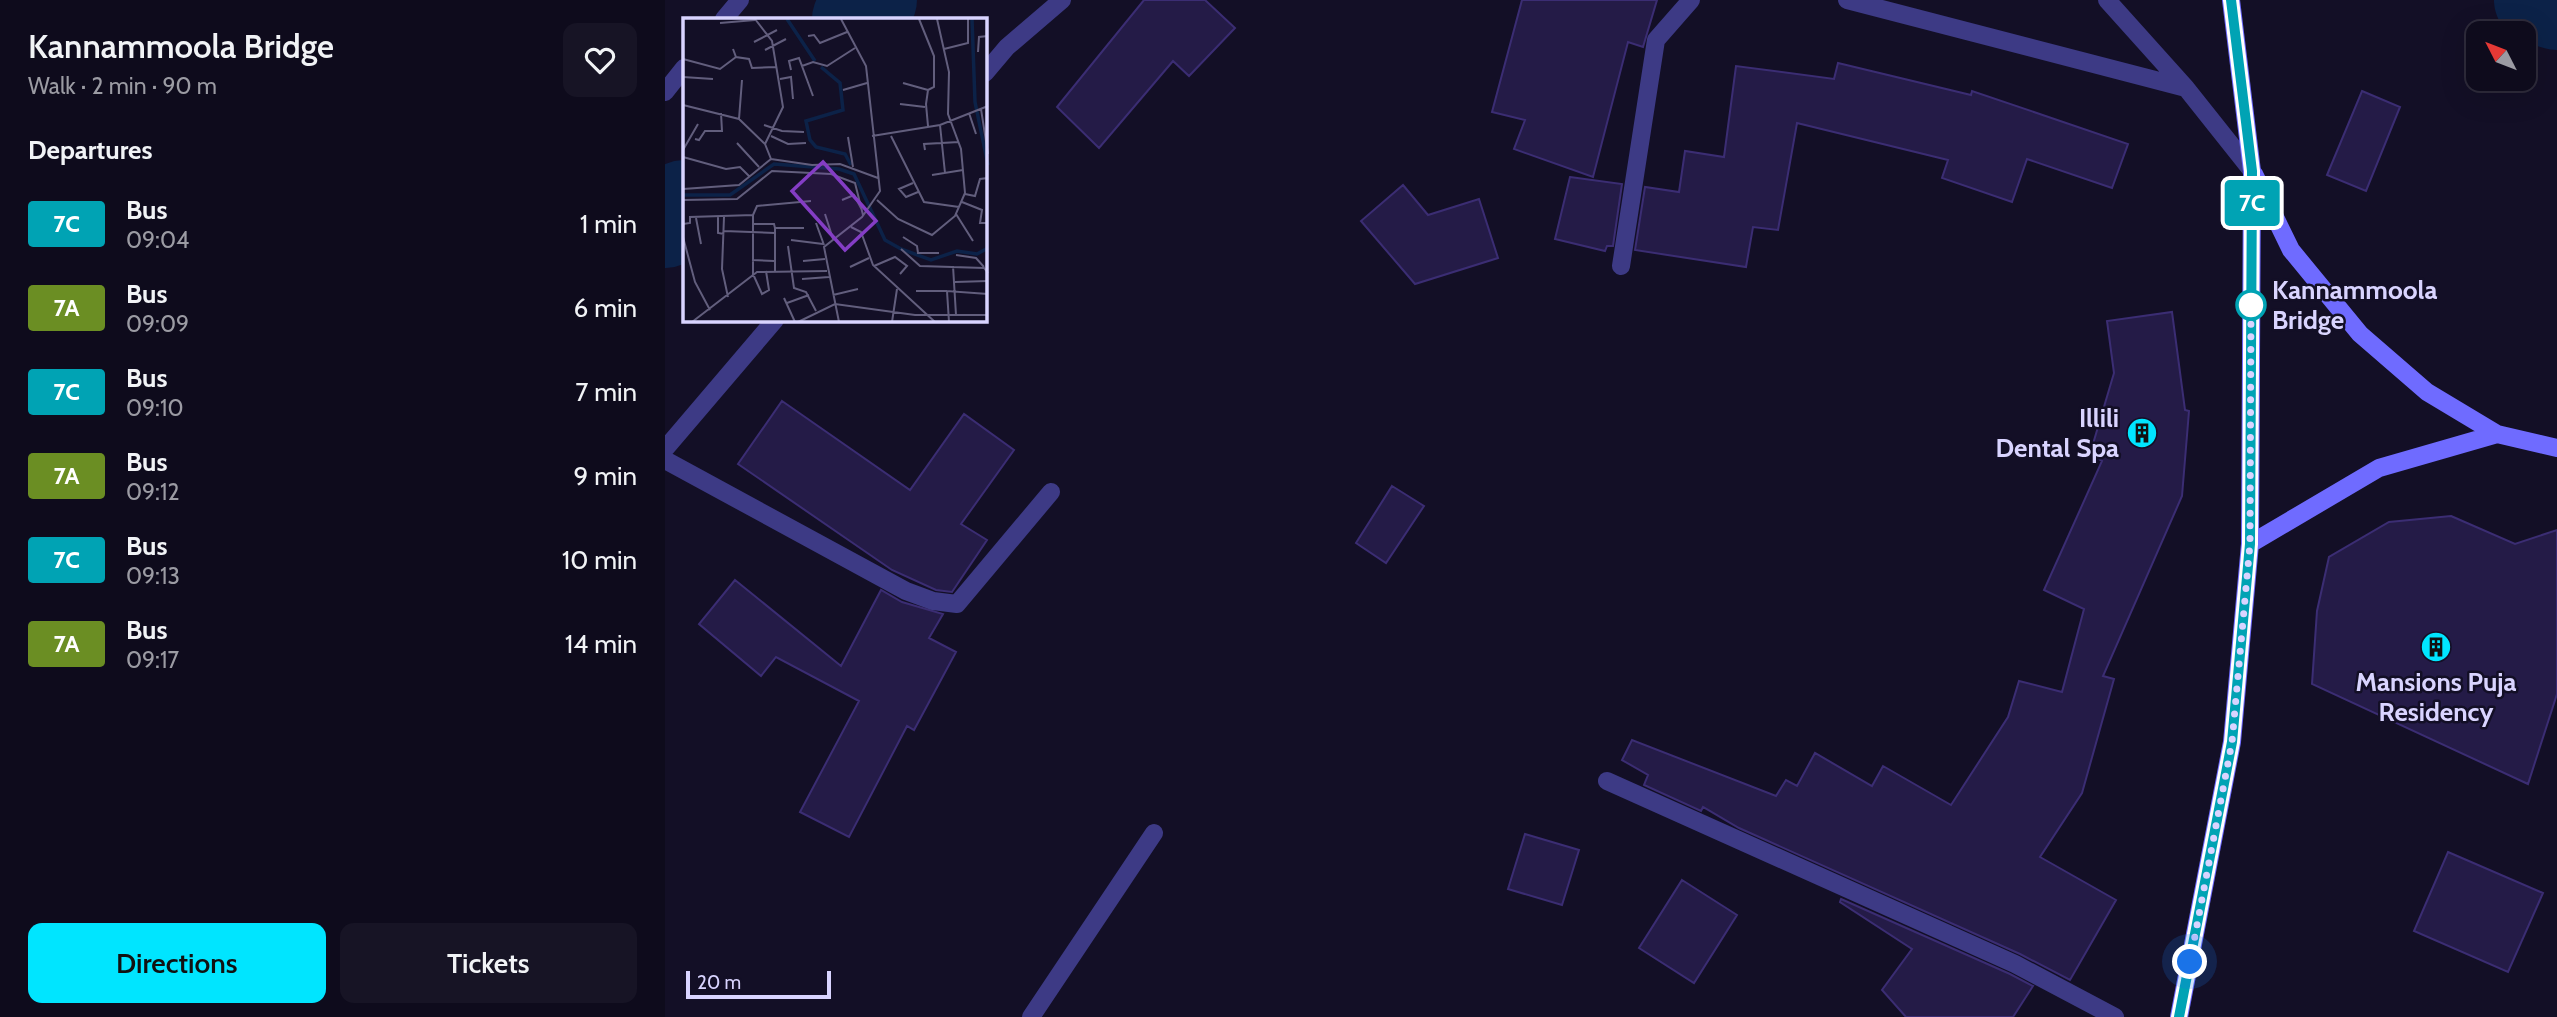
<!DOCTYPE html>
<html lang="en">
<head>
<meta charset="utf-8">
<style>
  :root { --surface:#0e0b1c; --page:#171425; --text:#f1f3f6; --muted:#9b9ba3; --line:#2e2b3b; --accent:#00e5ff }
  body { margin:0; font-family:Cabin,sans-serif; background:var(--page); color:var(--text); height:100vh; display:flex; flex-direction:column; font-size:26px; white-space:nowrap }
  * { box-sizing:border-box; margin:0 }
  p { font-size:23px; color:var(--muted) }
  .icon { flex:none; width:38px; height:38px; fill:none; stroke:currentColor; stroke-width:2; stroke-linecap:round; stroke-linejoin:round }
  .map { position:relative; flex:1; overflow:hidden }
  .drawer { display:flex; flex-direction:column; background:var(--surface); width:665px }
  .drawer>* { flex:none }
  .badge { padding:0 14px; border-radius:5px; font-size:24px; line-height:46px }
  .needle { width:46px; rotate:312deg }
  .fabs { position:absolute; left:1801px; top:21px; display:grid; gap:14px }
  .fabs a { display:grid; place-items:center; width:70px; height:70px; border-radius:14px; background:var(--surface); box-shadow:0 7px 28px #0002,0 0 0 2px var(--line); font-size:35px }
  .scale { position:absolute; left:21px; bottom:18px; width:145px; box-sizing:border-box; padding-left:7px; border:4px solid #d9d4ff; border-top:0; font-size:19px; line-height:24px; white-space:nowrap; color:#d9d4ff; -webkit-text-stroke:5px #130f26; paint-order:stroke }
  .you { position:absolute; width:35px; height:35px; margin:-18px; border:5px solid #fff; border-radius:50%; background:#1a73e8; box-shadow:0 0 0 10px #1a73e833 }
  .map>.badge { position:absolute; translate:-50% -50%; box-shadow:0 0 0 4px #fff }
  h2 { padding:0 28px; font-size:26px; line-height:63px }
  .round { display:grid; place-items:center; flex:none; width:74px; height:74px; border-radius:14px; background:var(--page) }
  .headline { display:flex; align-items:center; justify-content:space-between; height:119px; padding:0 28px }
  h1 { font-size:33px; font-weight:600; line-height:52px }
  .action { display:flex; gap:14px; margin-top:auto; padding:14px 28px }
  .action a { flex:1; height:80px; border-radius:14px; background:var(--accent); color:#111; font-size:28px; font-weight:600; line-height:80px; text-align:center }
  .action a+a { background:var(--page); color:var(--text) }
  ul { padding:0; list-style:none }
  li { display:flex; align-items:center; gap:21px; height:84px; padding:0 28px }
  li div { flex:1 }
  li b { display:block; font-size:26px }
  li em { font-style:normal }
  li .badge { min-width:77px; font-weight:700; text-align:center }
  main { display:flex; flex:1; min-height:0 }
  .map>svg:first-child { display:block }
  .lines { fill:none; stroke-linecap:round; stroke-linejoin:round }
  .river { stroke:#0c2248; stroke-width:88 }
  .building { fill:#241b47; stroke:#3b2d73; stroke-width:2 }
  .street { stroke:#3d3a85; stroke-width:18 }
  .secondary { stroke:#6f6bff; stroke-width:18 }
  .line-casing { stroke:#fff; stroke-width:16 }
  .line { stroke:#00a3b4; stroke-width:10 }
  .walk { stroke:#d9d4ff; stroke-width:7; stroke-dasharray:0 12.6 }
  .stop-dot { fill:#fff; stroke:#00a3b4; stroke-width:3.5 }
  .labels { text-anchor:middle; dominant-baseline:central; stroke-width:5; stroke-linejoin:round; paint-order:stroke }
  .stop-label { font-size:26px; font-weight:bold; fill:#d9d4ff; stroke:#130f26; text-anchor:start }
  .poi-label { font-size:26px; font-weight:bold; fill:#d9d4ff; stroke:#130f26; text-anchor:end }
  .inset-river { fill:none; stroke:#0c2248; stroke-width:3.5 }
  .inset-road { fill:none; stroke:#625e7d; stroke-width:2 }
  .view { fill:#843dc5; fill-opacity:0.15; stroke:#843dc5; stroke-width:3.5 }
  .inset-edge { fill:none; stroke:#d9d4ff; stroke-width:3.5 }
</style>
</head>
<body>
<main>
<section class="drawer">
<div class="headline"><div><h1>Kannammoola Bridge</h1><p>Walk · 2 min · 90 m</p></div><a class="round"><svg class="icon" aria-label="heart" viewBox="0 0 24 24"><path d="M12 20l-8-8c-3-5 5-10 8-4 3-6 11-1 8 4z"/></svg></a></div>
<h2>Departures</h2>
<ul>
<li><span class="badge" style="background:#00a3b4;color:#fff">7C</span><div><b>Bus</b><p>09:04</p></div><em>1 min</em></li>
<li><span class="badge" style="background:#6b8e23;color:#fff">7A</span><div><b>Bus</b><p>09:09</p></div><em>6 min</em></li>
<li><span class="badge" style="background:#00a3b4;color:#fff">7C</span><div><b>Bus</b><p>09:10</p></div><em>7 min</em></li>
<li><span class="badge" style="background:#6b8e23;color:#fff">7A</span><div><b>Bus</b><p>09:12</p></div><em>9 min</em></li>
<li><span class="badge" style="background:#00a3b4;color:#fff">7C</span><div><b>Bus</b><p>09:13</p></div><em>10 min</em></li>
<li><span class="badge" style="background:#6b8e23;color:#fff">7A</span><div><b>Bus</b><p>09:17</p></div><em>14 min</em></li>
</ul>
<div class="action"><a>Directions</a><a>Tickets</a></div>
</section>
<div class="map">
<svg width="1892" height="1017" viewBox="0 0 1892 1017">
  <rect width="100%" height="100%" fill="#130f26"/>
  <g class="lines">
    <!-- river -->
    <path class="river" d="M 1873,0 L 1892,6
      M 191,19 L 208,0
      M 0,224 L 19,204"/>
  </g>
  <!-- building -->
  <path class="building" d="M 479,0 L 540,0 L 570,28 L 524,76 L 508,61 L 434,148 L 392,107 Z
    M 857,0 L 992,0 L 978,47 L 963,42 L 928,177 L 849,149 L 860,120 L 827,112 Z
    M 1173,63 L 1306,95 L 1307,91 L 1463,144 L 1447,188 L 1362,159 L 1347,202 L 1277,178 L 1283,160 L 1132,123 L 1113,230 L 1088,227 L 1081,267 L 970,250 L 980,187 L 1014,192 L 1020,151 L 1059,157 L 1071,66 L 1169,79 Z
    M 1697,91 L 1735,107 L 1701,191 L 1662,175 Z
    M 905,177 L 957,184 L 948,246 L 942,246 L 940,251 L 890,239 Z
    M 738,185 L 763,215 L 814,199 L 833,258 L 750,284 L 696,221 Z
    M 1507,312 L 1520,410 L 1524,411 L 1517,496 L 1438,676 L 1449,679 L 1417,793 L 1375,857 L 1451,900 L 1405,980 L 1355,954 L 1074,828 L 1038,807 L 1036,811 L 979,785 L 983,775 L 957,760 L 967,740 L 1111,796 L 1121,780 L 1132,786 L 1150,753 L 1207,786 L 1218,766 L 1286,805 L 1343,717 L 1354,681 L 1397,692 L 1419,609 L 1379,590 L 1437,461 L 1425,454 L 1449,373 L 1442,321 Z
    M 117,401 L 245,490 L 299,414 L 349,450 L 296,524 L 322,540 L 287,592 L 271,590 L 227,570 L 73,464 Z
    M 727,486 L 759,506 L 721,563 L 691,543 Z
    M 1786,516 L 1850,544 L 1892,530 L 1892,694 L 1863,784 L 1647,684 L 1652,611 L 1664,557 L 1724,522 Z
    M 70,580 L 176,666 L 216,590 L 237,602 L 278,614 L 264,638 L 291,652 L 249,730 L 242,726 L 184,837 L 135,812 L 194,701 L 111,657 L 96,676 L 34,624 Z
    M 860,834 L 914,850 L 897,905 L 843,889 Z
    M 1783,852 L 1878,893 L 1843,972 L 1749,931 Z
    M 1017,880 L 1072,915 L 1029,983 L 974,948 Z
    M 1176,899 L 1345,974 L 1368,986 L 1348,1017 L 1241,1017 L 1217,990 L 1247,949 L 1175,902 Z"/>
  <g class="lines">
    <!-- street -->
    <path class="street" d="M 1182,0 L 1521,88
      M 1442,0 L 1521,88 L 1587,171
      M 59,19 L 75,0
      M 320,73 L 342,47 L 397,0
      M 0,92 L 19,68
      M 956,266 L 991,40 L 1026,0
      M 0,449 L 110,320
      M 0,460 L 241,591 L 268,601 L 292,604 L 386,492
      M 942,781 L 1350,964 L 1450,1017
      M 366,1017 L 489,833"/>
    <!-- secondary -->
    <path class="secondary" d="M 1589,174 L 1626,250 L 1695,334 L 1762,392 L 1832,434
      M 1585,544 L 1714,468 L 1832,434 L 1892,448
      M 1514,1017 L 1567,742 L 1585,544 L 1587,171 L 1566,0"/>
  </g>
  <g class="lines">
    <!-- line casing -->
    <g class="line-casing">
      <path id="line" d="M 1514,1017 L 1567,742 L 1585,544 L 1587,171 L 1566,0"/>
    </g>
    <!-- line -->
    <use href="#line" class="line"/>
    <!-- walk -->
    <path class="walk" d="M 1525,962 L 1567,742 L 1585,544 L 1586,305"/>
  </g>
  <!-- icons -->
  <defs>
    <g id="building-disc" transform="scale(1.575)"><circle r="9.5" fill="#00e5ff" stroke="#130f26"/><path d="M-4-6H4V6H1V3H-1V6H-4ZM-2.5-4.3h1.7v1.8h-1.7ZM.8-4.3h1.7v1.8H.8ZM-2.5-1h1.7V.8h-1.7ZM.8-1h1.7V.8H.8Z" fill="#111"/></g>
  </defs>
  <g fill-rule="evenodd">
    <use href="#building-disc" x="1477" y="433"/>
    <use href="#building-disc" x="1771" y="647"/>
  </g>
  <!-- markers -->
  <circle class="stop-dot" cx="1586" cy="305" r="14"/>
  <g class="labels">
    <!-- stop labels -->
    <g class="stop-label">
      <text x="1607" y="290">Kannammoola<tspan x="1607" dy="30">Bridge</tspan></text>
    </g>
    <!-- poi labels -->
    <g class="poi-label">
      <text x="1454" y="418">Illili<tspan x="1454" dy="30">Dental Spa</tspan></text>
      <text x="1771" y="682" text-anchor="middle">Mansions Puja<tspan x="1771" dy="30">Residency</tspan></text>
    </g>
  </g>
  <!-- overview -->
  <g transform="translate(18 18)">
    <rect width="304" height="304" fill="#130f26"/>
    <path class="inset-river" d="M 104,1 L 132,43M 289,1 L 292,84 L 305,147M 138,49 L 157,65 L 160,92 L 123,103 L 127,122 L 133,129 L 162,136 L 168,147M 0,177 L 47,177 L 91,146 L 156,151 L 171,156 L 202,222 L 218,231 L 248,242 L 274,233 L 294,236 L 305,230"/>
    <path class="inset-road" d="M 72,1 L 89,23 L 100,89 L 82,126M 236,1 L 251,38 L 251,69 L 245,72 L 243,86 L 245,108M 37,5 L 72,2M 125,18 L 131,17 L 137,25 L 164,14M 71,24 L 94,12M 50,31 L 53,39 L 66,41 L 69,50 L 93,49M 261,31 L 285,25 L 285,1M 82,32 L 103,21M 295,34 L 296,19 L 305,18M 0,41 L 37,51 L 53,39M 119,48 L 130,44 L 144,48 L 172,30M 108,52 L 106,43 L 116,40 L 130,78M 0,59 L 30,61M 97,61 L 108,59 L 110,81M 220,65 L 245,72M 160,72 L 184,65M 217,86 L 242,89M 0,87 L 56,101 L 82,126 L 88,141M 298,91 L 305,136M 286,95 L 293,116M 56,101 L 59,62M 81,107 L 99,113 L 121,114M 257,107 L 262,155M 88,118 L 105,126 L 123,125M 189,118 L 257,107 L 305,88M 208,118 L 241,184 L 276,189M 165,119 L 170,149M 12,121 L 16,122 L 22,113 L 39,113 L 38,95M 54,125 L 76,149M 0,132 L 15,106M 242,132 L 241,126 L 276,124M 0,139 L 43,151 L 57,149 L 67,159M 88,141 L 129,147 L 157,146 L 195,160M 249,157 L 280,152M 230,165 L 216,171 L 223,179 L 235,174M 0,171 L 56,167 L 88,141M 282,176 L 292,178 L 297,161 L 305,160M 0,182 L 54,181 L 89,153 L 148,156 L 172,165 L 180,197M 159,182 L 171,177 L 179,192M 194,182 L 215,201 L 249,217 L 272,198 L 282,175 L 278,131 L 265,96 L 266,54 L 254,1M 279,184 L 299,192 L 297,205 L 305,205M 142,196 L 150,221M 273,196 L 290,223M 70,197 L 74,188 L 128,183M 35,199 L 35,215 L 41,216M 41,199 L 39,251 L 45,279M 13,200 L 18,226M 133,205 L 141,227M 0,206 L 7,205 L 7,199 L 70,197 L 70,206 L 91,206 L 92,210M 70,206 L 70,256 L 79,276 L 86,272 L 83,253M 168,209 L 178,214 L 190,247 L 252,304M 41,213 L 92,215M 0,219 L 12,264 L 27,292M 220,219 L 234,228 L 235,235 L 256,235M 108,222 L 140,226M 105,228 L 111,270 L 123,274 L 133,293M 218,231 L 237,248 L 301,250 L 305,255M 273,237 L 293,240 L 301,249M 69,242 L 91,243M 120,243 L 142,241M 191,248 L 212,239 L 224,248 L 217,256M 270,248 L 273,297M 167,249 L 186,240M 92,253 L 92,210 L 121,210M 119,261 L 146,259M 272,264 L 305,263M 233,273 L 264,273M 150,277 L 175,271M 101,280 L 112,304M 104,285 L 126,277M 9,304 L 74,254 L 144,253M 115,304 L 152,286 L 232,297 L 305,297M 156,304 L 141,229 L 179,199 L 197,173 L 183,48 L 158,1M 209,304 L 214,271M 266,304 L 264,273 L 305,276"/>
    <path class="view" d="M 140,144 L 193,203 L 162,232 L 109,173 Z"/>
    <rect width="304" height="304" class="inset-edge"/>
  </g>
</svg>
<div class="fabs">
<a><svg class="needle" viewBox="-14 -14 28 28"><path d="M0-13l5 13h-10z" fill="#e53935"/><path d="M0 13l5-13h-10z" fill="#9b9ba3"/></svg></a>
</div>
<div class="scale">20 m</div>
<div class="you" style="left:1525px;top:962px"></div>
<b class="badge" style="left:1587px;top:203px;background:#00a3b4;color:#fff">7C</b>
</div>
</main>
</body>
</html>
